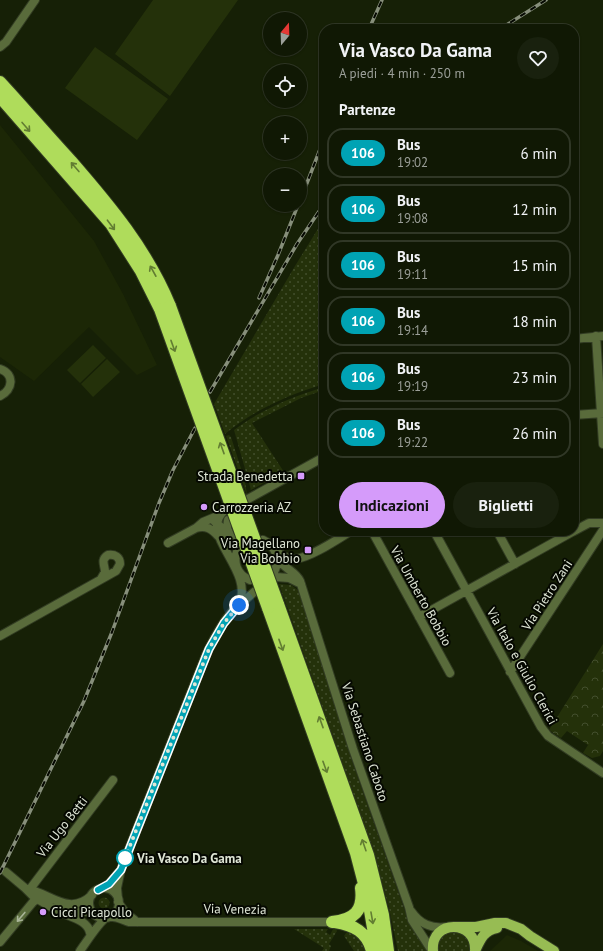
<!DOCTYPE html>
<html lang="it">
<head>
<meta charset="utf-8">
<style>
  :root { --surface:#101804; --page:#19210e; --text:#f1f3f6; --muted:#9ca09a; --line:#303726; --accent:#d59bfa }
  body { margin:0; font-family:"PT Sans",sans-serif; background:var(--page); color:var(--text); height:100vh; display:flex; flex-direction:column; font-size:15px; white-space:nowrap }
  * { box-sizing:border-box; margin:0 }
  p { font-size:13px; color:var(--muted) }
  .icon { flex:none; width:22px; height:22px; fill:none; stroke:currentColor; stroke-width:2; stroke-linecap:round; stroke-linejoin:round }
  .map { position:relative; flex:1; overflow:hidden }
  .drawer { position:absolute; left:319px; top:24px; width:260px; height:512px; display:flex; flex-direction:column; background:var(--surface); border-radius:16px; box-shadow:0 1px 3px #0004,0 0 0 1px var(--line) }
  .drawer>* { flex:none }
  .badge { padding:0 8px; border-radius:13px; font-size:14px; line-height:26px }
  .needle { width:26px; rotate:19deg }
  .tools { position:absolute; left:263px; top:12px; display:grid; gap:8px }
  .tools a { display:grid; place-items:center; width:44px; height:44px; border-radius:50%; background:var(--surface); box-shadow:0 1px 3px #0004,0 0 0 1px var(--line); font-size:20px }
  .you { position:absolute; width:20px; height:20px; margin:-10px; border:3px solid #fff; border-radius:50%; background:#1a73e8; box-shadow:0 0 0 6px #1a73e833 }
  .map>.badge { position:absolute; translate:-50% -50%; box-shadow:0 0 0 2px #fff }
  h2 { padding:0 20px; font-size:15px; line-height:36px }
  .round { display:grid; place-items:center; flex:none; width:42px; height:42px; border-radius:21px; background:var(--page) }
  .overview { display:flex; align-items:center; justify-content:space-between; height:68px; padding:0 20px }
  h1 { font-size:19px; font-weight:700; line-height:30px }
  .cta { display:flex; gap:8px; margin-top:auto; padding:8px 20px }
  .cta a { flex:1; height:46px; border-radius:24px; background:var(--accent); color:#111; font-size:16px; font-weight:700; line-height:46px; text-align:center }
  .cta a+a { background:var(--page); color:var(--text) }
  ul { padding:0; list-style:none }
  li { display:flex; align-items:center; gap:12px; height:50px; margin:0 8px 6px; padding:0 12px; border:2px solid var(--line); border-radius:16px }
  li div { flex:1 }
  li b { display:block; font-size:15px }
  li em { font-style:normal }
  li .badge { min-width:44px; font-weight:700; text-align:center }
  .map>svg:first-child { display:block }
  .built { fill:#1c2706 }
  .grass { fill:url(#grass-dots) }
  .park { fill:url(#park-crowns) }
  .pitch { fill:#24310a }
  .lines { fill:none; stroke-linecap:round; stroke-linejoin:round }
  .minor-tunnel { stroke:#343e25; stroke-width:8; stroke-dasharray:8 4; stroke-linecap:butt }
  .minor-casing { stroke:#323c23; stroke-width:10 }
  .major-casing { stroke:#323c23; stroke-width:12 }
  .highway-casing { stroke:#323c23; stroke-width:14 }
  .minor { stroke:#596b3b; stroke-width:8 }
  .major { stroke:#97bc53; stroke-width:10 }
  .highway { stroke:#afdc5b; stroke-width:12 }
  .rail-casing { stroke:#878f7b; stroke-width:3.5 }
  .rail { stroke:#050801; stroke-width:2; stroke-dasharray:6; stroke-linecap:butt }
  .highway-bridge-casing { stroke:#323c23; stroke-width:14; stroke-linecap:butt }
  .highway-bridge { stroke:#afdc5b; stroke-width:12 }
  .oneway { stroke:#627d32 }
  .oneway2 { stroke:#a9b598 }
  .line-casing { stroke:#fff; stroke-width:9 }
  .line { stroke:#00a3b4; stroke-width:6 }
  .walk { stroke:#dfe6d6; stroke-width:4; stroke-dasharray:0 7.2 }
  .poi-dot { fill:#d59bfa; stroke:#050801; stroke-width:1.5 }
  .stop-dot { fill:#fff; stroke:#00a3b4; stroke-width:2 }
  .labels { text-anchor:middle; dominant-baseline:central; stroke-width:4; stroke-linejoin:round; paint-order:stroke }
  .poi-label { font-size:13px; fill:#dfe6d6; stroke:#050801; text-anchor:end }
  .street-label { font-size:13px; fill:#dfe6d6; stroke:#050801 }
  .stop-label { font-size:13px; font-weight:bold; fill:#dfe6d6; stroke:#050801; text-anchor:start }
</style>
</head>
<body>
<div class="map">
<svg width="603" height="951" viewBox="0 0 603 951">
  <defs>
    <pattern id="grass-dots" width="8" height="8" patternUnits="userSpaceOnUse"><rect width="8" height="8" fill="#24310a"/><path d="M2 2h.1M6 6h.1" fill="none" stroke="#434f2d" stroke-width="1.8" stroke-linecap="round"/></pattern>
    <pattern id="park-crowns" width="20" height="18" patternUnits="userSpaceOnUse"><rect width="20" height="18" fill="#24310a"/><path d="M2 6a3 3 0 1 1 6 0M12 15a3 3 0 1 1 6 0" fill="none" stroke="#434f2d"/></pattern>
  </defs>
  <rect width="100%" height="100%" fill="#162006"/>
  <!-- built -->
  <path class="built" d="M 0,125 L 94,241 L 123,294 L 157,365 L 137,375 L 89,327 L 34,381 L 0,357 Z
    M 507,935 L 521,941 L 538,951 L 490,951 Z"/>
  <!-- grass -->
  <path class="grass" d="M 324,219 L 324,384 C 288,395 254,410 225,434 L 214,404 L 295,266 Z
    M 324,387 L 324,390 L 301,398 L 252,423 L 284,472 L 251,490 L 234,430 C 260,410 292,397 324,387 Z
    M 229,435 L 231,437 L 245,481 L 247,495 L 226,436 Z
    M 279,584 L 291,585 L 299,591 L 353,764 L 407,917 L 429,951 L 398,951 L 389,908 L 374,853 Z
    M98.5 903a5.5 5.5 0 1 1 11 0a5.5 5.5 0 1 1-11 0Z
    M 294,929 L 328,929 L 326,932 L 330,935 L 333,929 L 336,929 L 337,931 L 329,944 L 331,946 L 329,951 L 322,951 L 324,948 Z
    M 453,931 C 464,934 471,939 470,951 L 438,951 C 437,939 443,935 453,931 Z
    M 346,933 L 354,933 L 363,940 L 366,951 L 354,951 L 344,936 Z"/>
  <!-- park -->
  <path class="park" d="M 603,644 L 603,751 L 600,756 L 592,758 L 583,753 L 588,745 L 567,731 L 561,738 L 549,730 Z"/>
  <!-- pitch -->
  <path class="pitch" d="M 153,0 L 238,0 L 170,96 L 115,54 Z
    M 95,47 L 168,99 L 137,140 L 65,88 Z
    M 93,345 L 106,358 L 80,383 L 67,370 Z
    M 107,359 L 120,372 L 93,397 L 81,384 Z"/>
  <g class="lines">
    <!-- minor-tunnel -->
    <path class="minor-tunnel" d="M 0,868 L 6,872"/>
    <!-- minor casing -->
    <g class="minor-casing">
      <path id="minor" d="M 0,47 L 6,42 L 35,0
        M 596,336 L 603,444
        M 574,339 L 603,336
        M 0,369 C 15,374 13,390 0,396
        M 574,415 L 603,413
        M 248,499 L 324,457
        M 223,512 C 199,536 255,570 239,605
        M 228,520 L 227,528 L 230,535
        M 215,522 L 220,526 L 227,536 L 234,539
        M 196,528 C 206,525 212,529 218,536
        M 372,531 L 450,673
        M 434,531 L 541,727 L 548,736 L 603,773
        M 497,531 L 515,564
        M 574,531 L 589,523 L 603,523
        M 263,540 C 276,546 281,559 274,572
        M 168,543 L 196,528 L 203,522 L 215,517 L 221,513
        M 273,548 C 279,554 286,559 295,559 C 310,558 338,539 351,531
        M 238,549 C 232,562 237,575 250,580
        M 277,556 C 281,568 295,570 300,581 L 353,749 L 409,907 L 412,920 L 432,951
        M 276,577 L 289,578 L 301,584
        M 419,617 L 574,531
        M 0,636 L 116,571 L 120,564 C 120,557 115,554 108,555 C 100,560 105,565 105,572 L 101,579
        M 510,672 L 603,530
        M 6,872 L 25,888 L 34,897 L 51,907 L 63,911 L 92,912
        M89 903a15 15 0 1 1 30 0a15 15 0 1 1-30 0Z
        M 27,889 C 50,893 69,917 92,895
        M 30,889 L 113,780
        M 100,889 L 109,884 L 119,872
        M 118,899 L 117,888 L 121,869 L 206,655 C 214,638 225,617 239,604 C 245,600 249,597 254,592
        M 118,902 L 125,912 L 137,922
        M 411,911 C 420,924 431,929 447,927
        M 60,912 C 70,917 88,920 90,933
        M 0,942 L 33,902 L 37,899 L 41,899
        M 80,951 C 85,944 101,919 108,917 C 115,916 123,920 129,922 L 332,922"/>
    </g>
    <!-- major casing -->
    <g class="major-casing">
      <path id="major" d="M 455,927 L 476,927 L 495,923 L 506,923 L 521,929 L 530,936 L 554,951
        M 433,951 C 430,919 477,919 475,951
        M 475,951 C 480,940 484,930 497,928"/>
    </g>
    <!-- highway casing -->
    <g class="highway-casing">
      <path id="highway" d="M 0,82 C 24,108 47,135 71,161 C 110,206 147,250 170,306
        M 0,97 L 111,224 L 141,271 L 160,309
        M 278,604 L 368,855 L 383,915 L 388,951
        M 268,608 L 356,853 L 368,899 L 377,951
        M 332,922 C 354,920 364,911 361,888
        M 335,922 C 354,925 367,932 372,951"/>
    </g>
    <!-- minor -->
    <use href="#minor" class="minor"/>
    <!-- major -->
    <use href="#major" class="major"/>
    <!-- highway -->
    <use href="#highway" class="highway"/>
    <!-- rail casing -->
    <g class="rail-casing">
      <path id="rail" d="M 369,29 L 382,0
        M 500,29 L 546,0
        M 300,201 L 324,139
        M 259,298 L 278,255 L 298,205
        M 210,392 L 297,244 L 324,204
        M 0,873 L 84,701 L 112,632 L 159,503 L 173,470 L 195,428"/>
    </g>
    <!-- rail -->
    <use href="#rail" class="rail"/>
    <!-- highway-bridge casing -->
    <g class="highway-bridge-casing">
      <path id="highway-bridge" d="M 170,306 L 278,604
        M 160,309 L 268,608"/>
    </g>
    <!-- highway-bridge -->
    <use href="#highway-bridge" class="highway-bridge"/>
  </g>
  <!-- one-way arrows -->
  <defs><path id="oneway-shaft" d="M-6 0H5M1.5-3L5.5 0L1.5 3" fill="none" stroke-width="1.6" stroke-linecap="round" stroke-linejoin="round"/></defs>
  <g class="oneway">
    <use href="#oneway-shaft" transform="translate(26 127) rotate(49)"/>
    <use href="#oneway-shaft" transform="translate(75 167) rotate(-131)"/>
    <use href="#oneway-shaft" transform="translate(111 225) rotate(53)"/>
    <use href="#oneway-shaft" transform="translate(153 271) rotate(-119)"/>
    <use href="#oneway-shaft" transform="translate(173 346) rotate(70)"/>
    <use href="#oneway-shaft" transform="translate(222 448) rotate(-110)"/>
    <use href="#oneway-shaft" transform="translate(281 645) rotate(70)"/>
    <use href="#oneway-shaft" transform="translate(321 722) rotate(-110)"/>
    <use href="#oneway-shaft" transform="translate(325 767) rotate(70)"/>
    <use href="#oneway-shaft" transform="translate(364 845) rotate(-109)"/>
    <use href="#oneway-shaft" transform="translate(372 918) rotate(80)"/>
  </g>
  <use class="oneway2" href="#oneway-shaft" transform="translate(21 917) rotate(130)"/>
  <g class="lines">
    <!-- line casing -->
    <g class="line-casing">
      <path id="line" d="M 98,890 L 109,884 L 121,870 L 209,649 L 224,623 L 239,605"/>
    </g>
    <!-- line -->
    <use href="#line" class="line"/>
    <!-- walk -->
    <path class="walk" d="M 125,858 L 209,649 L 224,623 L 239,605"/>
  </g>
  <!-- markers -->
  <g class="poi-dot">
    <rect x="297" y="472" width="8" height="8" rx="2"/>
    <circle cx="204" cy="507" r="4"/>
    <rect x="304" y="546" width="8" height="8" rx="2"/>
    <circle cx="43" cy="912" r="4"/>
  </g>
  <circle class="stop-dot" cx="125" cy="858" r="8"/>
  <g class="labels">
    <!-- poi labels -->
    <g class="poi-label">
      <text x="293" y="476">Strada Benedetta</text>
      <text x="212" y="507" text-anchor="start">Carrozzeria AZ</text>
      <text x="300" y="543">Via Magellano<tspan x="300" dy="15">Via Bobbio</tspan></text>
      <text x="51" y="912" text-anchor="start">Cicci Picapollo</text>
    </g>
    <!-- street labels -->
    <g class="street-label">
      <text transform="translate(547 595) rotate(-57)">Via Pietro Zani</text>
      <text transform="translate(421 596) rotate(61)">Via Umberto Bobbio</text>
      <text transform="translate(522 666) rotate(61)">Via Italo e Giulio Clerici</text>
      <text transform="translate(365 742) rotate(72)">Via Sebastiano Caboto</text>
      <text transform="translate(62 827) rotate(-52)">Via Ugo Betti</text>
      <text transform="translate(235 909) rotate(1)">Via Venezia</text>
    </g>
    <!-- stop labels -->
    <g class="stop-label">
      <text x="137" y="858">Via Vasco Da Gama</text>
    </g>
  </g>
</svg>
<div class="tools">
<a><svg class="needle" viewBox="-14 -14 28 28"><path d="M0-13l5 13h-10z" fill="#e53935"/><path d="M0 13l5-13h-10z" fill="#9ca09a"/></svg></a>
<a><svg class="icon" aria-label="locate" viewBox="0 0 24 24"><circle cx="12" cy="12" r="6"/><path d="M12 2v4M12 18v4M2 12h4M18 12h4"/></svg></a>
<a>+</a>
<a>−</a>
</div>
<div class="you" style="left:239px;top:605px"></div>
<section class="drawer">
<div class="overview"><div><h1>Via Vasco Da Gama</h1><p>A piedi · 4 min · 250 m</p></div><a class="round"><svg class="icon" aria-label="heart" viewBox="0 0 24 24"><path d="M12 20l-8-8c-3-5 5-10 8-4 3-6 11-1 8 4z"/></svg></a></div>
<h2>Partenze</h2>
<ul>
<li><span class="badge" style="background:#00a3b4;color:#fff">106</span><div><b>Bus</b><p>19:02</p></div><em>6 min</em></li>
<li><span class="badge" style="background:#00a3b4;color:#fff">106</span><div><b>Bus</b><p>19:08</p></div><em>12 min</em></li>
<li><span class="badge" style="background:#00a3b4;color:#fff">106</span><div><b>Bus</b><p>19:11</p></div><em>15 min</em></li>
<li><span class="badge" style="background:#00a3b4;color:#fff">106</span><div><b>Bus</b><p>19:14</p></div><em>18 min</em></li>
<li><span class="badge" style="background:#00a3b4;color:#fff">106</span><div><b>Bus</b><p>19:19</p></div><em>23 min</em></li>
<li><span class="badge" style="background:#00a3b4;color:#fff">106</span><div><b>Bus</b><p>19:22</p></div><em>26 min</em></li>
</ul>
<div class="cta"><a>Indicazioni</a><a>Biglietti</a></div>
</section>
</div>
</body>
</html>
